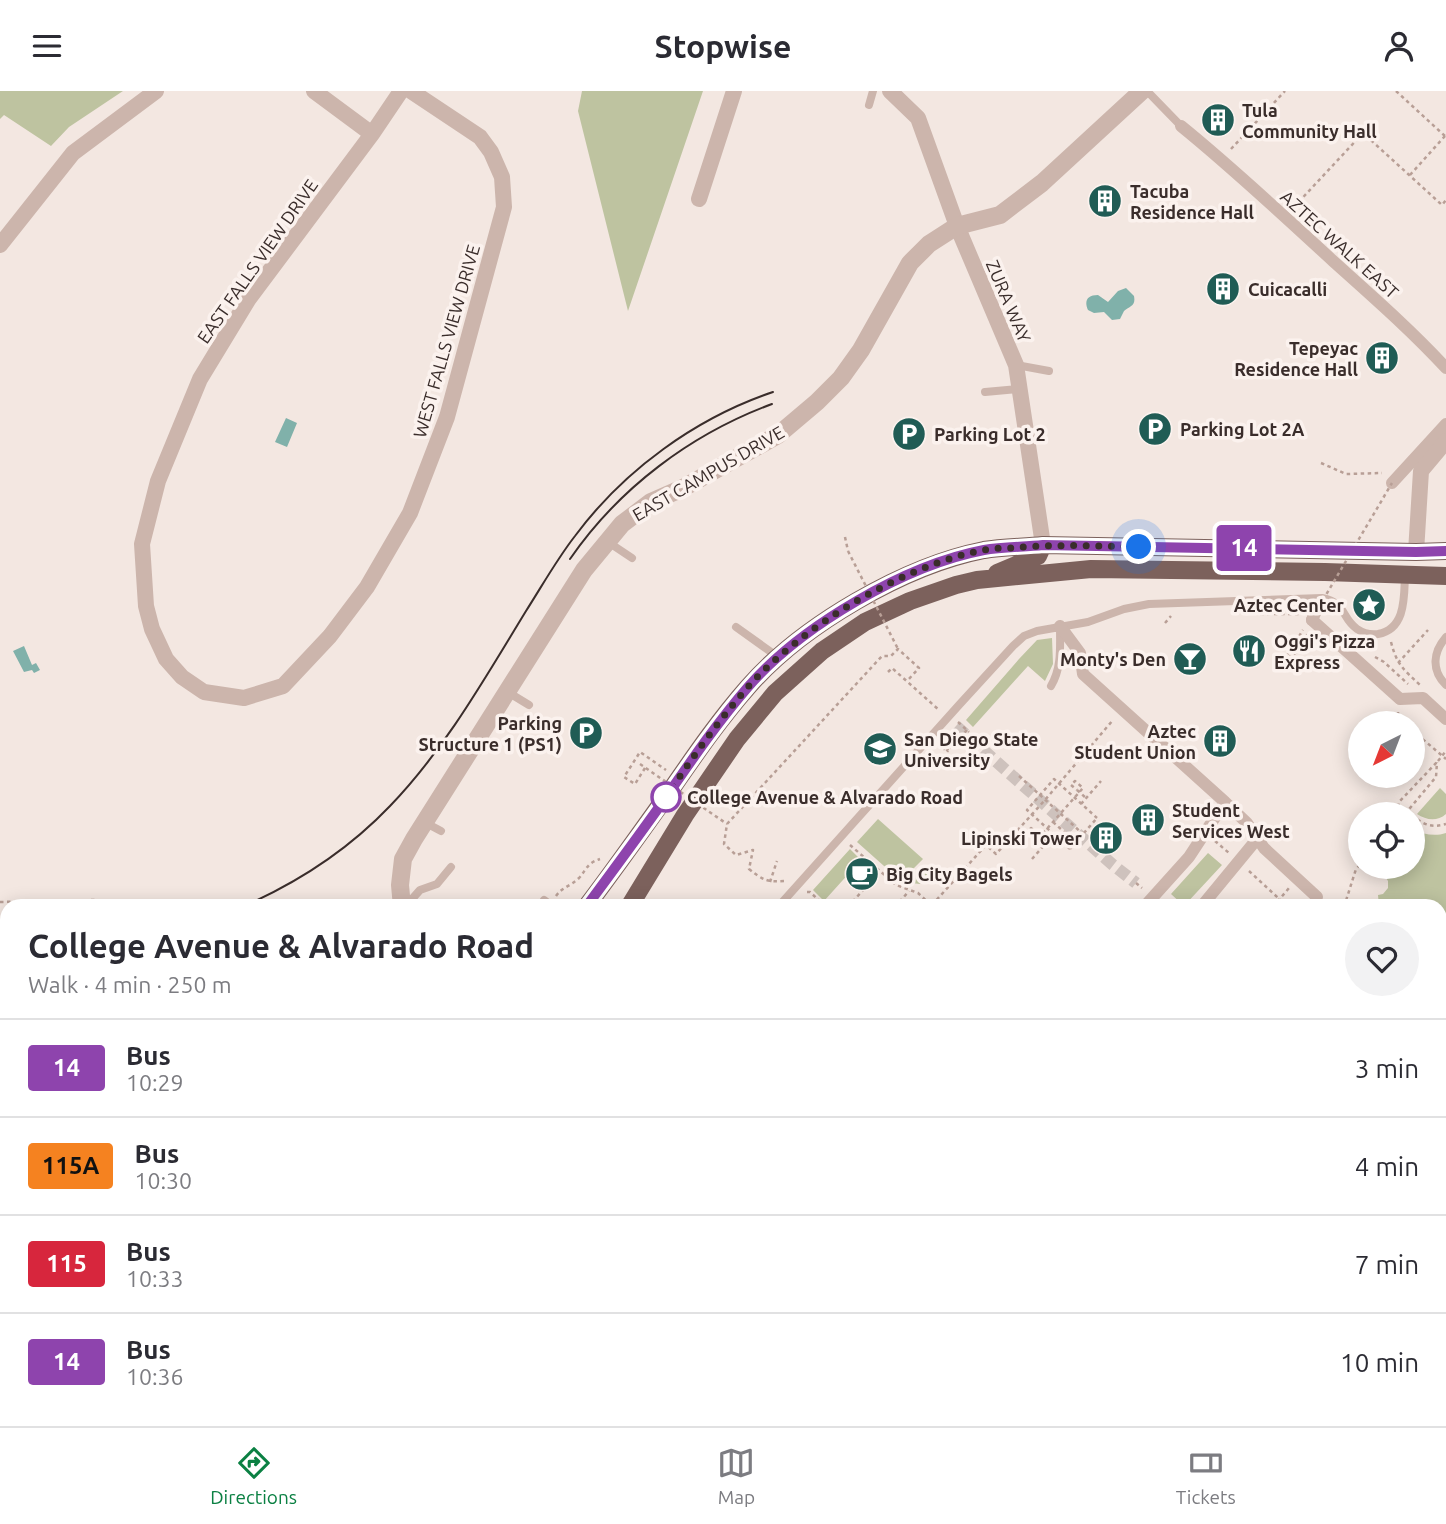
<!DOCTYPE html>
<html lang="en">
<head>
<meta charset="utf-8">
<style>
  :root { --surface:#fff; --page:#f2f2f3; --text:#2b2b33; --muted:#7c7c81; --line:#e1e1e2; --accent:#0b8043 }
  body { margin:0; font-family:Ubuntu,sans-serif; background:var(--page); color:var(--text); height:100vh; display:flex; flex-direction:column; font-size:26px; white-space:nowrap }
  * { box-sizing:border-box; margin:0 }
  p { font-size:23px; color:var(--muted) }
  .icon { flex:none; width:38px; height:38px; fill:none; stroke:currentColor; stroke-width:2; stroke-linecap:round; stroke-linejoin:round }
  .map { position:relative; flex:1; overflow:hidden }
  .side { position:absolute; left:0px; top:808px; width:1447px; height:527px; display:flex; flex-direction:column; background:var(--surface); border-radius:21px 21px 0 0; box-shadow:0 4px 18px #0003 }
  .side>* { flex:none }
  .badge { padding:0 14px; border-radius:5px; font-size:24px; line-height:46px }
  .needle { width:46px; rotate:222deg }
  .buttons { position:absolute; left:1348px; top:620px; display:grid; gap:14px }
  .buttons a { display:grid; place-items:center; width:77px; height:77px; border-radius:50%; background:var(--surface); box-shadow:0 4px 18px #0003; font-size:35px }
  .you { position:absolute; width:35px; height:35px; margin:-18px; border:5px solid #fff; border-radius:50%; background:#1a73e8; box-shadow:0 0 0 10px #1a73e833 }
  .map>.badge { position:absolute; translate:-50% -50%; box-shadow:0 0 0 4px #fff }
  .round { display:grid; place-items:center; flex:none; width:74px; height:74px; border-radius:37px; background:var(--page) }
  .headline { display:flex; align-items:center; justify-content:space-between; height:119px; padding:0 28px }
  h1 { font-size:33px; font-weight:700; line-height:52px }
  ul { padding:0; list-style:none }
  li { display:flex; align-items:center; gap:21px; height:98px; padding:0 28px; border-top:2px solid var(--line) }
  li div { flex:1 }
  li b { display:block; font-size:26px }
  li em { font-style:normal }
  li .badge { min-width:77px; font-weight:700; text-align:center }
  header { display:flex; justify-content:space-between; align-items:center; height:91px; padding:0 28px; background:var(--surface); font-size:32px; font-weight:700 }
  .dock { display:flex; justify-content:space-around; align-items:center; height:98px; border-top:2px solid var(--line); background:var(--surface); font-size:19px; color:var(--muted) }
  .dock a { display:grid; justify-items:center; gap:4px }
  .dock .active { color:var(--accent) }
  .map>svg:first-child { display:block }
  .green { fill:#bec3a0 }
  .water { fill:#80b1aa }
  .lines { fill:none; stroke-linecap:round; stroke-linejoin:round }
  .stream { stroke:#80b1aa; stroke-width:4.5 }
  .pedestrian-tunnel { stroke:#cec2bd; stroke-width:12; stroke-dasharray:12 6; stroke-linecap:butt }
  .path { stroke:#b89f96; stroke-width:2.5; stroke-dasharray:3.5 3.5; stroke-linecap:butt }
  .service { stroke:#ccb5ac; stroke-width:8 }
  .pedestrian { stroke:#ccb5ac; stroke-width:12 }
  .minor { stroke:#ccb5ac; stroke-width:16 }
  .tertiary { stroke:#ccb5ac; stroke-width:18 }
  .primary { stroke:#7c615c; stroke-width:18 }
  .motorway { stroke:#5b4542; stroke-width:21 }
  .tram { stroke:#3a2d2b; stroke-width:2 }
  .path-bridge { stroke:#b89f96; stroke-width:2.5; stroke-dasharray:3.5 3.5; stroke-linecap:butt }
  .pedestrian-bridge { stroke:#ccb5ac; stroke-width:12 }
  .line-casing { stroke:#fff; stroke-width:16 }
  .line { stroke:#8e44ad; stroke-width:10 }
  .walk { stroke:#3a2d2b; stroke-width:7; stroke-dasharray:0 12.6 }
  .stop-dot { fill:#fff; stroke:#8e44ad; stroke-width:3.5 }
  .labels { text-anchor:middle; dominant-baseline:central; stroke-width:7; stroke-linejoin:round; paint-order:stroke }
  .poi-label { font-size:18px; font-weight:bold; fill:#3a2d2b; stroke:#fbf2ee; text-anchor:start }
  .street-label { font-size:18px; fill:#3a2d2b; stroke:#fbf2ee }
  .stop-label { font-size:18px; font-weight:bold; fill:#3a2d2b; stroke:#fbf2ee; text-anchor:start }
</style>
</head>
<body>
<header><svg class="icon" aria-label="menu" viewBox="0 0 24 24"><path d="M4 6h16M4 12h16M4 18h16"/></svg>Stopwise<svg class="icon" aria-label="person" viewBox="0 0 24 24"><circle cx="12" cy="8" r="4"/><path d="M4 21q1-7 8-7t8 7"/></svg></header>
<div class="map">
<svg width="1446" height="1335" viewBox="0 0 1446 1335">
  <rect width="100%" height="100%" fill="#f3e7e1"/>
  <!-- green -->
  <path class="green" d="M 0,0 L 123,0 L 69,36 L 51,55 L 4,24 L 0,28 Z
    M 582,0 L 703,0 L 628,220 L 578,20 Z
    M 1052,547 L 1053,573 L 1045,590 L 1028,575 L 973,636 L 966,629 L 1019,568 L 1037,549 Z
    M 1440,697 L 1446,703 L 1446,723 C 1437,731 1426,729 1417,723 Z
    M 878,728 L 923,768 L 913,778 L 919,784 L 930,773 L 934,777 L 920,793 L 902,791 L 857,751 Z
    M 1412,738 C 1423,743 1434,746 1446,742 L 1446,833 L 1440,837 L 1440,816 L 1379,815 L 1378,804 L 1383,803 L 1388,797 L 1388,790 L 1384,784 L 1377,782 L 1376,775 L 1412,775 Z
    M 850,758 L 861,769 L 824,810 L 813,799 Z
    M 1208,762 L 1222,774 L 1184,815 L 1171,803 Z
    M 7,1180 L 7,1292 L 0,1286 L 0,1181 Z
    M 1440,1313 L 1446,1318 L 1446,1335 L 1326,1335 L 1332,1328 L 1440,1328 Z"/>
  <!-- water -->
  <path class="water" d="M 1126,197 L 1134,205 C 1136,215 1130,215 1124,220 L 1120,228 L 1112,229 L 1104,221 L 1094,222 L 1088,219 C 1084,210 1087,204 1098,204 L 1108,211 L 1118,200 Z
    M 286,327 L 297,332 L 287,356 L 275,351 Z
    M 24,555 L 32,574 L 36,572 L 40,579 L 34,582 L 32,579 L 24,581 L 13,560 Z"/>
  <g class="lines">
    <!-- stream -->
    <path class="stream" d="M 0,999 L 7,1001
      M 282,1328 L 283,1335"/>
    <!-- pedestrian-tunnel -->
    <path class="pedestrian-tunnel" d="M 956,635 L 1113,774 L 1136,792"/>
    <!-- path -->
    <path class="path" d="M 1396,0 L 1446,46
      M 1231,58 L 1285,0
      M 1410,84 L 1445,45
      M 1294,116 L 1363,42 L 1442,114 L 1446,109
      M 1321,372 L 1346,383 L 1382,382
      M 845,446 L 848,460
      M 1260,523 L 1300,523
      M 1165,532 L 1171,525
      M 1391,551 C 1397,574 1403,578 1420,594
      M 1375,566 L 1384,571 L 1408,593
      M 1284,569 L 1303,539
      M 1282,571 L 1297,561 L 1308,542
      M 1398,572 L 1428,539
      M 888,581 L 892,577 L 939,619
      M 1398,621 L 1398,623 L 1405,632
      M 958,631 L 969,641
      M 1387,632 L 1398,623
      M 1412,639 L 1446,668
      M 939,653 L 944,658 L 956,645 L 958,647 L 947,659 L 948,660 L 967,639
      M 645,677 L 635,693 L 624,686 L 640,661 L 666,679
      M 1019,685 L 1083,743
      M 1081,713 L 1101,690
      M 1397,723 L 1399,711 L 1438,670
      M 1405,723 L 1436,686 L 1437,671
      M 1412,724 C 1423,734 1432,737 1446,733
      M 1053,731 L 1071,747
      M 1038,743 L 1031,737 L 1028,741 L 1037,749 L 1083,697 L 1075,690 L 1071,694 L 1077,699
      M 1215,750 L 1229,762
      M 850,754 L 896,794 L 918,802 L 933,816
      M 1070,758 L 1097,727
      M 1032,768 L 1054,743
      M 1249,780 L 1288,816
      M 784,790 C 766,791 763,789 749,778 L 753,759 L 736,764 L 724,753 L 727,733 L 882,565 L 891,565 L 898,558 L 919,577 L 907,590
      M 770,791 L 777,770
      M 1136,792 L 1142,797
      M 807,801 L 810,801 L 826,816
      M 556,805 C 562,796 571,795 579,787 C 587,778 587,772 600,768
      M 0,811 L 96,809 L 135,816
      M 932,814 L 986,754 L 996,763 L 1045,709 L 1113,629
      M 848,816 L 880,780
      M 895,816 L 909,800
      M 1273,816 L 1289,797
      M 1344,816 L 1356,778 L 1360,774
      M 1440,843 L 1446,840
      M 1440,908 L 1446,913
      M 1440,1114 L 1446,1107
      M 1440,1197 L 1446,1190
      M 821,1328 L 829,1335
      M 983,1328 L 991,1335
      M 1041,1328 L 1040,1331 L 1045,1335
      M 1257,1328 L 1269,1335
      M 582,1335 L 583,1328
      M 831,1335 L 836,1329 L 843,1335
      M 904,1335 L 910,1328
      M 1121,1335 L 1125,1331
      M 1239,1335 L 1245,1328
      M 1318,1335 L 1324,1328"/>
    <!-- service -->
    <path class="service" d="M 1147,0 L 1181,35
      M 869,14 L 873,0
      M 1016,274 L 1049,280
      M 985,301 L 1019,298
      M 608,451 L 632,467
      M 736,536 L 778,566
      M 1446,546 C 1433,561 1431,579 1446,594
      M 1051,595 C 1062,576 1060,557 1060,535
      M 506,600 L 529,614
      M 424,731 L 441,740
      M 544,809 L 553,816
      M 405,816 L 420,799 L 437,793 L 451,776
      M 778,816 L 959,614 L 1013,555 L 1024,545 L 1037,540 L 1088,531 L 1124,518 L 1149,513 L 1322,507 C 1347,512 1341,527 1357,538 C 1363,542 1371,544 1378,543 C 1406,538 1404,506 1405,484
      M 668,1335 L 669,1328
      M 740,1335 L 741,1328"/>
    <!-- pedestrian -->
    <path class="pedestrian" d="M 1181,35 C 1234,78 1283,124 1333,170 C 1372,205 1411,239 1446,277
      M 1392,392 L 1446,333
      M 1312,529 L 1400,608 L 1423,607 L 1446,628
      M 1060,535 L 1080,562 L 1083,583 L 1225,711 L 1247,732 L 1264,757 L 1317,806
      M 1144,816 L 1189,766 L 1225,711
      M 1201,816 L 1257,748
      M 950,1328 L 957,1335"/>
    <!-- minor -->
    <path class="minor" d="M 314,0 L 372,43
      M 401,0 L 372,43 L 248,209 L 200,288 L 158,390 L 142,453 L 146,515 L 152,538 L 166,568 L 182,586 L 204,601 L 244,607 L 283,595 L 330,545 L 367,496 L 410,422 L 447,326 L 504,116 L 502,86 L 491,61 L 480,46 L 411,0
      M 890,0 L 918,27 L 957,135 L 1016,274 L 1043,454
      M 699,108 L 734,0
      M 0,154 L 73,62 L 156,0
      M 1416,461 L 1421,380 L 1446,350"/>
    <!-- tertiary -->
    <path class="tertiary" d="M 402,816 L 400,794 L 403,768 L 414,748 L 584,479 L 622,433 L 651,411 L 683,397 L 778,344 L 817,311 L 841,287 L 861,259 L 910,172 L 929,153 L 957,135 L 1000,124 L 1042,92 L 1142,0
      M 0,1075 L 7,1073
      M 552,1335 L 555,1328"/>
    <!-- primary -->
    <path class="primary" d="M 997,482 L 1038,465 L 1043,454
      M 586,816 C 614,779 641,741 668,703 C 693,667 718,630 748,596 C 802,534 904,475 984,459 C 1003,456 1024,456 1043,454 L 1416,461 L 1446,460
      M 629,816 L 685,724 L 737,648 L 775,602 L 822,560 L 865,531 L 910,510 L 956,494 L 977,489 L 1091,478 L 1325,481 L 1446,485
      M 0,1134 L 7,1131
      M 0,1155 L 7,1153"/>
    <!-- motorway -->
    <path class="motorway" d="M 0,1104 L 7,1102
      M 0,1170 L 7,1169
      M 0,1298 L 7,1304
      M 37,1328 L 47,1335
      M 187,1328 L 187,1335
      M 128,1335 L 138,1328"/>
    <!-- tram -->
    <path class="tram" d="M 570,468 C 619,397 691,343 772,313
      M 242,816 C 297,792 349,758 390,715 C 445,658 485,587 526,520 C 542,495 557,468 575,445 C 624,379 696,327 773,301
      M 0,859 L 7,859"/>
    <!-- path-bridge -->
    <path class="path-bridge" d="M 848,460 L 898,558
      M 1323,509 L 1392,392
      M 1438,670 L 1446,660
      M 640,673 L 727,733
      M 1077,699 L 1086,707
      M 1038,743 L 1046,751
      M 1070,758 L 1027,719 L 1054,688 L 1097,727"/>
    <!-- pedestrian-bridge -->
    <path class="pedestrian-bridge" d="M 1312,529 L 1316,520"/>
  </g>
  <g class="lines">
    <!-- line casing -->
    <g class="line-casing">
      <path id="line" d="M 586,816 C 612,781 637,747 662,712 C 689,673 716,633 748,596 C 801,535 905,474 984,459 C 1003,456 1024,456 1043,454 L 1416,461 L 1446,460"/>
    </g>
    <!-- line -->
    <use href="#line" class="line"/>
    <!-- walk -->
    <path class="walk" d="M 666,706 C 690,670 718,630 748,596 C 802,535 904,474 984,459 C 993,457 1002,457 1011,457 C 1053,453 1096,455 1139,456"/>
  </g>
  <!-- icons -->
  <defs>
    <g id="building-disc" transform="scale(1.75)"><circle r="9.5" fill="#205c55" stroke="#fbf2ee"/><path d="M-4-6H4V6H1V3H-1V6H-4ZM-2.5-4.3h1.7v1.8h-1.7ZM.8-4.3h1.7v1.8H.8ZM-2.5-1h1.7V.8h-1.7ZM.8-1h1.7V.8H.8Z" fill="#fff"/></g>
    <g id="parking-disc" transform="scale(1.75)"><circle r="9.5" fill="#205c55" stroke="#fbf2ee"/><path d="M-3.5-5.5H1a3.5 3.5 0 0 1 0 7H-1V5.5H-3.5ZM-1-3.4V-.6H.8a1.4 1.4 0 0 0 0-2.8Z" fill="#fff"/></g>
    <g id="sight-disc" transform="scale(1.75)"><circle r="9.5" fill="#205c55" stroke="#fbf2ee"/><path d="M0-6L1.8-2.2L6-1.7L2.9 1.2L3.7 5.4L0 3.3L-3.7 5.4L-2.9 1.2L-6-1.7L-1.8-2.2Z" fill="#fff"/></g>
    <g id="restaurant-disc" transform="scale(1.75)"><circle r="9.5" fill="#205c55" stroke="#fbf2ee"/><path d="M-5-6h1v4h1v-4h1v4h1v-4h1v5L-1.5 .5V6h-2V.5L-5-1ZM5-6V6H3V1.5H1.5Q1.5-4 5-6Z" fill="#fff"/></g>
    <g id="bar-disc" transform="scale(1.75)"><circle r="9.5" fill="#205c55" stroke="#fbf2ee"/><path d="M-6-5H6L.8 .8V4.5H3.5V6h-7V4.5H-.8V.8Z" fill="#fff"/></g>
    <g id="university-disc" transform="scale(1.75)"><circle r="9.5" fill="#205c55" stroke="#fbf2ee"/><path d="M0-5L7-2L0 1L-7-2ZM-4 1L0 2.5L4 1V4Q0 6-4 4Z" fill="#fff"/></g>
    <g id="cafe-disc" transform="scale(1.75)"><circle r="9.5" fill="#205c55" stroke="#fbf2ee"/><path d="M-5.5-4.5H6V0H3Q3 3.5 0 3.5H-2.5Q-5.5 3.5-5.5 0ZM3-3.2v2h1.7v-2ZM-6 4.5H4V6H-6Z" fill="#fff"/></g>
  </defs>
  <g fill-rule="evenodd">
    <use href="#building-disc" x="1218" y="29"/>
    <use href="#building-disc" x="1105" y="110"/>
    <use href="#building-disc" x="1223" y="198"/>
    <use href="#building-disc" x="1382" y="267"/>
    <use href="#parking-disc" x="1155" y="338"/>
    <use href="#parking-disc" x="909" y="343"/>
    <use href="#sight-disc" x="1369" y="514"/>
    <use href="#restaurant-disc" x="1249" y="560"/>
    <use href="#bar-disc" x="1190" y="568"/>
    <use href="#parking-disc" x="586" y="642"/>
    <use href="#building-disc" x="1220" y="650"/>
    <use href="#university-disc" x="880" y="658"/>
    <use href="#building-disc" x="1148" y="729"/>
    <use href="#building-disc" x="1106" y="747"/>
    <use href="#cafe-disc" x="862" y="783"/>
  </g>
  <!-- markers -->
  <circle class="stop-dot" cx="666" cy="706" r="14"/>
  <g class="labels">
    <!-- poi labels -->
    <g class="poi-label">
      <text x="1242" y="19">Tula<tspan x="1242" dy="21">Community Hall</tspan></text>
      <text x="1130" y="100">Tacuba<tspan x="1130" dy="21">Residence Hall</tspan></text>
      <text x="1248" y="198">Cuicacalli</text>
      <text x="1358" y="257" text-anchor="end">Tepeyac<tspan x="1358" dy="21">Residence Hall</tspan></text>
      <text x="1180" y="338">Parking Lot 2A</text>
      <text x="934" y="343">Parking Lot 2</text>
      <text x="1344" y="514" text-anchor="end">Aztec Center</text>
      <text x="1274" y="550">Oggi's Pizza<tspan x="1274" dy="21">Express</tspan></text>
      <text x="1166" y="568" text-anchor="end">Monty's Den</text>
      <text x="562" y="632" text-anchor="end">Parking<tspan x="562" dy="21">Structure 1 (PS1)</tspan></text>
      <text x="1196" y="640" text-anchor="end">Aztec<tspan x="1196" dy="21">Student Union</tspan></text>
      <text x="904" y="648">San Diego State<tspan x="904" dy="21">University</tspan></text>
      <text x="1172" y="719">Student<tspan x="1172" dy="21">Services West</tspan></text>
      <text x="1082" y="747" text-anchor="end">Lipinski Tower</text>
      <text x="886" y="783">Big City Bagels</text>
    </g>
    <!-- street labels -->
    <g class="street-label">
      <text transform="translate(1340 153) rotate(42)">AZTEC WALK EAST</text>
      <text transform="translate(257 170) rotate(-55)">EAST FALLS VIEW DRIVE</text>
      <text transform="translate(1009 210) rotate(67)">ZURA WAY</text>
      <text transform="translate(446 250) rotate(-74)">WEST FALLS VIEW DRIVE</text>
      <text transform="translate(708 382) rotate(-30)">EAST CAMPUS DRIVE</text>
    </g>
    <!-- stop labels -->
    <g class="stop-label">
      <text x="687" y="706">College Avenue &amp; Alvarado Road</text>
    </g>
  </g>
</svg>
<div class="buttons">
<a><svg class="needle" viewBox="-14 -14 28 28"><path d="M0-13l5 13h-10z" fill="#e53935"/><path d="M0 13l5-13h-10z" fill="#7c7c81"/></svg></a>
<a><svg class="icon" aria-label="locate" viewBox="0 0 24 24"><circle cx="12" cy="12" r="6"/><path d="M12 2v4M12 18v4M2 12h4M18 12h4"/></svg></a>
</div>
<div class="you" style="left:1139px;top:456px"></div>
<b class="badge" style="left:1244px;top:457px;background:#8e44ad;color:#fff">14</b>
<section class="side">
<div class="headline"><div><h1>College Avenue &amp; Alvarado Road</h1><p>Walk · 4 min · 250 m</p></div><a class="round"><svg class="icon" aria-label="heart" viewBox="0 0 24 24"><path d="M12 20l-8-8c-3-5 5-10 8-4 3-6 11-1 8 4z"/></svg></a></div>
<ul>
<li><span class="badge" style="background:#8e44ad;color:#fff">14</span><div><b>Bus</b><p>10:29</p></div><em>3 min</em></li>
<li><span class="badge" style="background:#f58220;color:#111">115A</span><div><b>Bus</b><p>10:30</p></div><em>4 min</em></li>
<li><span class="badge" style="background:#d7263d;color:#fff">115</span><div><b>Bus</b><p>10:33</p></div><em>7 min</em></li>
<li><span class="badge" style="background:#8e44ad;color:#fff">14</span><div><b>Bus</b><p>10:36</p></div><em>10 min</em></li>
</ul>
</section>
</div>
<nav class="dock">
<a class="active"><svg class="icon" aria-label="directions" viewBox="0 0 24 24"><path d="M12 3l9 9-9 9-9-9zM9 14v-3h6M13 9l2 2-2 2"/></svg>Directions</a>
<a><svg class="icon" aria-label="map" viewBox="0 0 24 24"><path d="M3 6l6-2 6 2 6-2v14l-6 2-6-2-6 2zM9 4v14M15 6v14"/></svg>Map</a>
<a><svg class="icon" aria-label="tickets" viewBox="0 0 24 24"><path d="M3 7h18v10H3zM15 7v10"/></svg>Tickets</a>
</nav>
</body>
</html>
